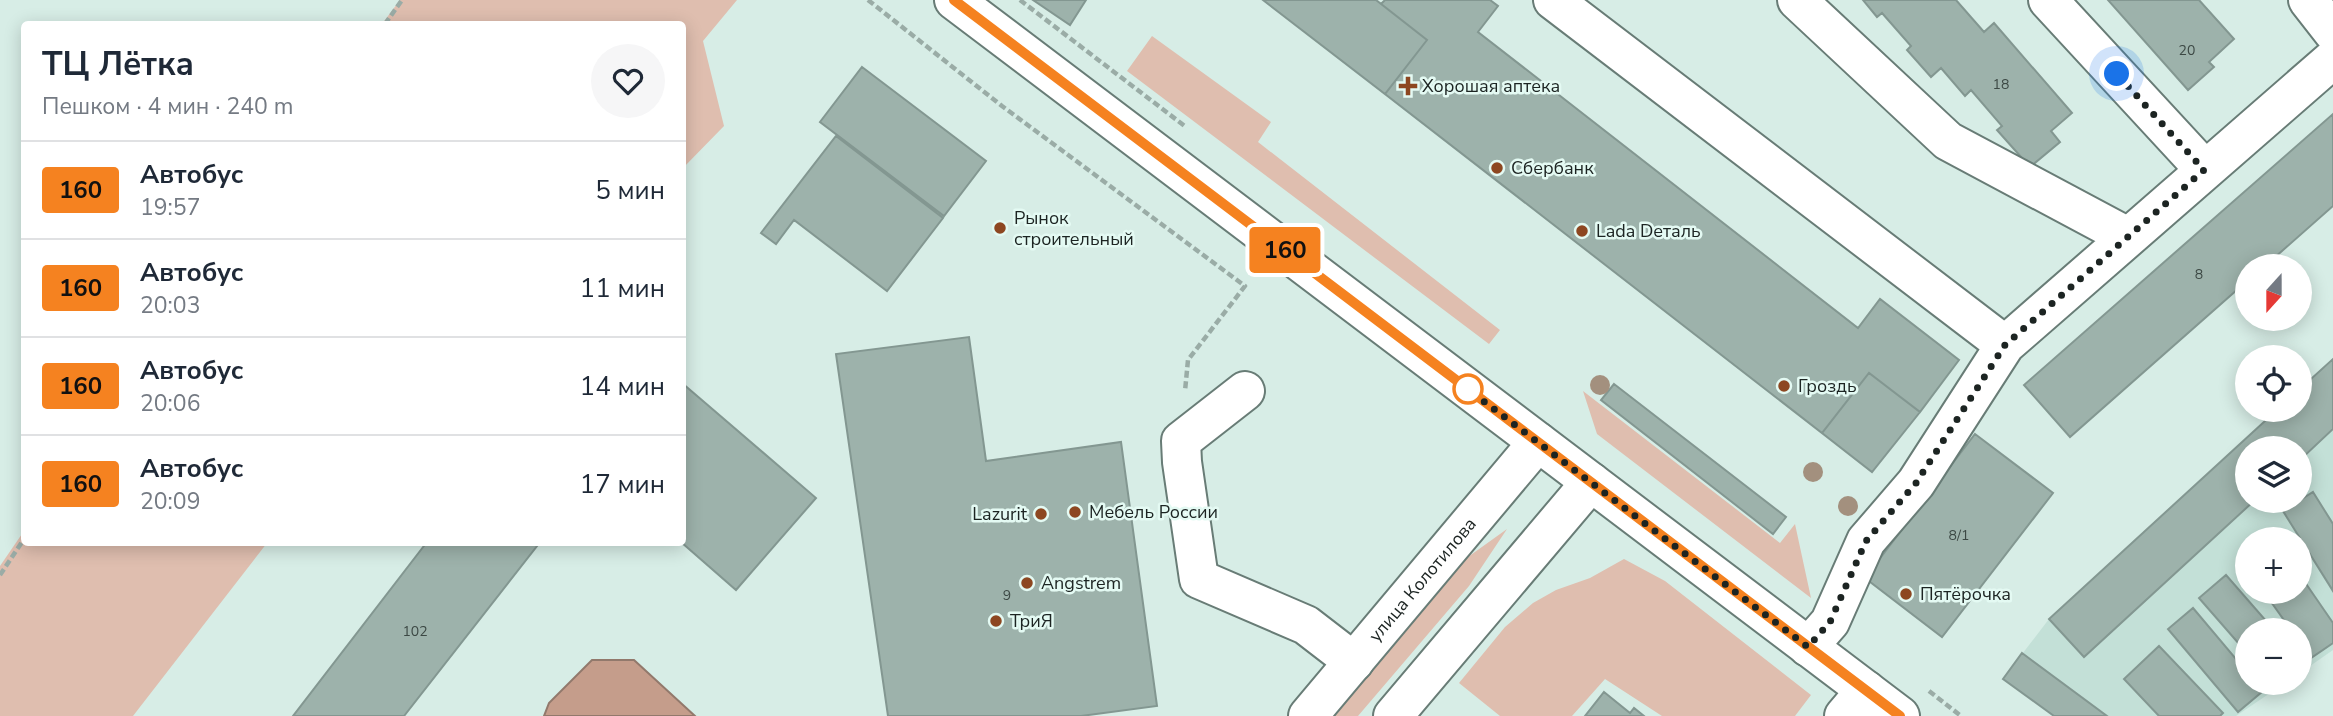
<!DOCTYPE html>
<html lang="ru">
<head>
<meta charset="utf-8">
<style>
  :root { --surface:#fff; --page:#f6f6f7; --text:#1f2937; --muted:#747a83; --line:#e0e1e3 }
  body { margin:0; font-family:"Nunito Sans",sans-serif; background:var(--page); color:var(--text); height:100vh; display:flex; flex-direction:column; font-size:26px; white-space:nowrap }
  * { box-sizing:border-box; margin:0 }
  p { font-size:23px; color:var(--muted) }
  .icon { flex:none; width:38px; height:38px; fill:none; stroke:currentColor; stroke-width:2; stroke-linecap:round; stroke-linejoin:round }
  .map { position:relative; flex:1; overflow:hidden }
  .details { position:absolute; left:21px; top:21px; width:665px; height:525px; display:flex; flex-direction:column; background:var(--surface); border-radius:7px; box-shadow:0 4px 18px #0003 }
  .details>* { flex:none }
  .badge { padding:0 14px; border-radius:5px; font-size:24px; line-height:46px }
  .needle { width:46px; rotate:201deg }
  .fabs { position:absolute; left:2235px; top:254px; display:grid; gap:14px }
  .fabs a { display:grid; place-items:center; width:77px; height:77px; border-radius:50%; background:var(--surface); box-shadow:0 4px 18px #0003; font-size:35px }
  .you { position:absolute; width:35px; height:35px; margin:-18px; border:5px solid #fff; border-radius:50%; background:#1a73e8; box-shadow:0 0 0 10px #1a73e833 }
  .map>.badge { position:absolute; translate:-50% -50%; box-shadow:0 0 0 4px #fff }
  .round { display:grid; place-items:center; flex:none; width:74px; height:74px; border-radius:37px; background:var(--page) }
  .headline { display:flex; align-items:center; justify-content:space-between; height:119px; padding:0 21px }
  h1 { font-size:33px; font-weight:700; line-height:52px }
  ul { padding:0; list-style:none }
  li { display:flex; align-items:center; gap:21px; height:98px; padding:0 21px; border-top:2px solid var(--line) }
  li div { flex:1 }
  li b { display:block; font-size:26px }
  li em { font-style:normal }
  li .badge { min-width:77px; font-weight:700; text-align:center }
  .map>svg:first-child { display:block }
  .built { fill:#c3e0d7; fill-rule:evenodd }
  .green { fill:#dfbeaf }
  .water { fill:#c59d8b; stroke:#92796c; stroke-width:2 }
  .building { fill:#9db2ab; stroke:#839791; stroke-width:2 }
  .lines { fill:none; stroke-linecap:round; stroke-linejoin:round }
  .minor-casing { stroke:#687c76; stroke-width:42 }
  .major-casing { stroke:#687c76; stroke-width:42 }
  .path { stroke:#9aaca6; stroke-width:4.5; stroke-dasharray:7 3.5; stroke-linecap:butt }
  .minor { stroke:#fff; stroke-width:38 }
  .major { stroke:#fff; stroke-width:38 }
  .tree { fill:#a3907e }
  .line-casing { stroke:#fff; stroke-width:16 }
  .line { stroke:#f58220; stroke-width:10 }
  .walk { stroke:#1c2422; stroke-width:7; stroke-dasharray:0 12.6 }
  .poi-dot { fill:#8d4721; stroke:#e4faf3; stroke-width:2.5 }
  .stop-dot { fill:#fff; stroke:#f58220; stroke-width:3.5 }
  .labels { text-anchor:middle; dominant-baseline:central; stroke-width:5; stroke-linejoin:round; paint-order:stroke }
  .number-label { font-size:14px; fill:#3c4844 }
  .poi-label { font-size:18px; fill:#1c2422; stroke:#e4faf3; text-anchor:start }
  .street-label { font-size:18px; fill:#1c2422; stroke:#e4faf3 }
</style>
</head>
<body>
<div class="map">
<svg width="2333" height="716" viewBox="0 0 2333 716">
  <rect width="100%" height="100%" fill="#d7ede6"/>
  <!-- built -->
  <path class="built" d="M 2333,359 L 2333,650 L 2300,673 L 2300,630 L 2247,630 L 2247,682 L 2285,683 L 2236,716 L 2054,716 L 2003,679 L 2049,619 L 2277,410 L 2300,410 L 2300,389 ZM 2247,448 L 2300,448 L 2300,500 L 2247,500 ZM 2247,539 L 2300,539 L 2300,592 L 2247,592 Z"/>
  <!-- green -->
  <path class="green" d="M 400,0 L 737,0 L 703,41 L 724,126 L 683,168 L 682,24 L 382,24 Z
    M 1152,36 L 1271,122 L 1258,142 L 1500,330 L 1489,344 L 1127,71 Z
    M 1583,391 L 1780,543 L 1795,524 L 1811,598 L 1597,434 Z
    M 1507,529 L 1469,586 L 1358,716 L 1329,716 L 1454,567 Z
    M 24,531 L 24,542 L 267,543 L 133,716 L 0,716 L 0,566 Z
    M 1624,559 L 1665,581 L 1811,695 L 1795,716 L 1662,716 L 1605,679 L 1572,716 L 1500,716 L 1459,683 L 1505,627 L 1533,603 L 1556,590 L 1590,578 Z"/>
  <!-- water -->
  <path class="water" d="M 592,660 L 634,660 L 695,716 L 544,716 L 549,703 Z"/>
  <!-- building -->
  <path class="building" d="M 1033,0 L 1086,0 L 1070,25 Z
    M 1263,0 L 1376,0 L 1427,40 L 1385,94 Z
    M 1385,0 L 1490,0 L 1498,6 L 1478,32 L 1858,328 L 1880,299 L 1959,360 L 1920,412 L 1869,373 L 1822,433 L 1385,94 L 1427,40 L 1381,4 Z
    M 1863,0 L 1956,0 L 1984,32 L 1994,23 L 2072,113 L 2051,131 L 2060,142 L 2030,167 L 1997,130 L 2002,126 L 1971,90 L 1965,96 L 1941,68 L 1931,77 L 1907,50 L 1911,46 L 1882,13 L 1877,17 Z
    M 2108,0 L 2199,0 L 2234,39 L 2209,62 L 2214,67 L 2188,90 Z
    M 862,67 L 986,161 L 944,216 L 820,122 Z
    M 2333,114 L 2333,206 L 2265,266 L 2247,266 L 2247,281 L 2070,437 L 2024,385 Z
    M 836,136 L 943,218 L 887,291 L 794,220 L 776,244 L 761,233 Z
    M 969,337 L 986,461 L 1121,442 L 1157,706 L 1081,716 L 888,716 L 836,354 Z
    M 2333,359 L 2333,429 L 2300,460 L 2300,448 L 2247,448 L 2247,500 L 2255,500 L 2084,657 L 2049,619 L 2277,410 L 2300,410 L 2300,389 Z
    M 1869,373 L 1920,412 L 1872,472 L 1822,433 Z
    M 682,383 L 816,498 L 736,590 L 681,542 Z
    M 1614,384 L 1786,517 L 1773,534 L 1601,400 Z
    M 1975,434 L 2053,493 L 1942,637 L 1865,578 Z
    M 2313,492 L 2333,524 L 2333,591 L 2283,511 Z
    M 427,542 L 533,542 L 537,546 L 404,716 L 293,716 Z
    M 2226,575 L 2274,630 L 2247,630 L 2247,653 L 2199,598 Z
    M 2300,575 L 2333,623 L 2333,643 L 2311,658 L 2300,641 L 2300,630 L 2291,630 L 2264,592 L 2300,592 Z
    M 2193,608 L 2247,672 L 2247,682 L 2256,682 L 2263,691 L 2238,712 L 2168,629 Z
    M 2159,646 L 2223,713 L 2220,716 L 2159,716 L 2124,679 Z
    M 2022,653 L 2107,716 L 2054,716 L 2003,679 Z
    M 1604,692 L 1630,713 L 1634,708 L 1644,716 L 1585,716 Z"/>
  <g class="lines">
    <!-- minor casing -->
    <g class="minor-casing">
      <path id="minor" d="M 1553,0 L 2005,345
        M 1797,0 L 1948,141 L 2128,237
        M 2048,0 L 2205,170
        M 2308,0 L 2333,32
        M 1245,391 L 1181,441 L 1182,462 L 1199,579 L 1306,625 L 1354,662
        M 1808,647 L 1830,622 L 1866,541 L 1916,483 L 2005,345 L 2333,59
        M 1844,716 L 1866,690"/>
    </g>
    <!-- major casing -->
    <g class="major-casing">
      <g id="major">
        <path d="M 954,0 L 1900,716"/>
        <path id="s1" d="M 1308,716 L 1538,442"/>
        <path d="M 1393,716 L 1591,482"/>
      </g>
    </g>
    <!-- path -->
    <path class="path" d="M 868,0 L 1002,106 L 1245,286 L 1188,360 L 1185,391
      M 1020,0 L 1186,127
      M 385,24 L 402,0
      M 0,575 L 24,539
      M 1929,691 L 1961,716"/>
    <!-- minor -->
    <use href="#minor" class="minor"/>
    <!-- major -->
    <use href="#major" class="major"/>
  </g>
  <!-- trees -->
  <g class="tree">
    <circle cx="1600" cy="385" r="10"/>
    <circle cx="1813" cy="472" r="10"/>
    <circle cx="1848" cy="506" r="10"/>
  </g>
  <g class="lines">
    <!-- line casing -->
    <g class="line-casing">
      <path id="line" d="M 954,0 L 1900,716"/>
    </g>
    <!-- line -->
    <use href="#line" class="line"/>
    <!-- walk -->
    <path class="walk" d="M 1468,389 L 1461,384 L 1808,647 L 1830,622 L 1866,541 L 1916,483 L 2005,345 L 2204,170 L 2117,74"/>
  </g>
  <!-- markers -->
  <g class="poi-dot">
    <path d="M1404.5 75.5h7v7h7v7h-7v7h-7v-7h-7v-7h7z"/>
    <circle cx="1497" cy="168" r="7"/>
    <circle cx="1000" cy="228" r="7"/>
    <circle cx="1582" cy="231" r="7"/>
    <circle cx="1784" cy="386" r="7"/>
    <circle cx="1075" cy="512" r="7"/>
    <circle cx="1041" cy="514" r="7"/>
    <circle cx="1027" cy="583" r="7"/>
    <circle cx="1906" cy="594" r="7"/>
    <circle cx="996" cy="621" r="7"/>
  </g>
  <circle class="stop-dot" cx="1468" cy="389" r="14"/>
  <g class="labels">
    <!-- number labels -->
    <g class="number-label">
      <text x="2187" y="50">20</text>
      <text x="2001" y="84">18</text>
      <text x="2199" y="274">8</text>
      <text x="1959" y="535">8/1</text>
      <text x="1007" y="595">9</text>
      <text x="415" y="631">102</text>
    </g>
    <!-- poi labels -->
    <g class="poi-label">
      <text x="1422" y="86">Хорошая аптека</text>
      <text x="1511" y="168">Сбербанк</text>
      <text x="1014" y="218">Рынок<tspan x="1014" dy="21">строительный</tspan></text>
      <text x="1596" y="231">Lada Dеталь</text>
      <text x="1798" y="386">Гроздь</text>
      <text x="1089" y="512">Мебель России</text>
      <text x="1027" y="514" text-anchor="end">Lazurit</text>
      <text x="1041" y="583">Angstrem</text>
      <text x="1920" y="594">Пятёрочка</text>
      <text x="1010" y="621">ТриЯ</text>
    </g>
    <!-- street labels -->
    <g class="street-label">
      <text stroke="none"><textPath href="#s1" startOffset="178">улица Колотилова</textPath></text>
    </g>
  </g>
</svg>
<div class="fabs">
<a><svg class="needle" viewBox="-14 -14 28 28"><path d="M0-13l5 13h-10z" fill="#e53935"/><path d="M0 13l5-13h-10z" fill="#747a83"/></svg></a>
<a><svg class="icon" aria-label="locate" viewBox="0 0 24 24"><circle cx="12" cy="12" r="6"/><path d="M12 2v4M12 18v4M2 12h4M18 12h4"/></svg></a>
<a><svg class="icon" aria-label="layers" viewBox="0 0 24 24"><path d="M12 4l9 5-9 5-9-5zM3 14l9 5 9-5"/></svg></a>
<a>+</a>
<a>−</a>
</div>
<div class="you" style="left:2117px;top:74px"></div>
<b class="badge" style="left:1285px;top:250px;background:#f58220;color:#111">160</b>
<section class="details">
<div class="headline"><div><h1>ТЦ Лётка</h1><p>Пешком · 4 мин · 240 m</p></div><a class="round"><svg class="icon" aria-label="heart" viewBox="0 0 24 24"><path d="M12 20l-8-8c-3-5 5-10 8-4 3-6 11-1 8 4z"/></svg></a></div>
<ul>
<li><span class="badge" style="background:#f58220;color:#111">160</span><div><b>Автобус</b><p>19:57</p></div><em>5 мин</em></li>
<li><span class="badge" style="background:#f58220;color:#111">160</span><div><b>Автобус</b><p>20:03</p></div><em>11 мин</em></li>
<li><span class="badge" style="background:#f58220;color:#111">160</span><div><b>Автобус</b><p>20:06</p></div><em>14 мин</em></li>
<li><span class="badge" style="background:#f58220;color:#111">160</span><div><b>Автобус</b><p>20:09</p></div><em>17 мин</em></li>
</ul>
</section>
</div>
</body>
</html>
